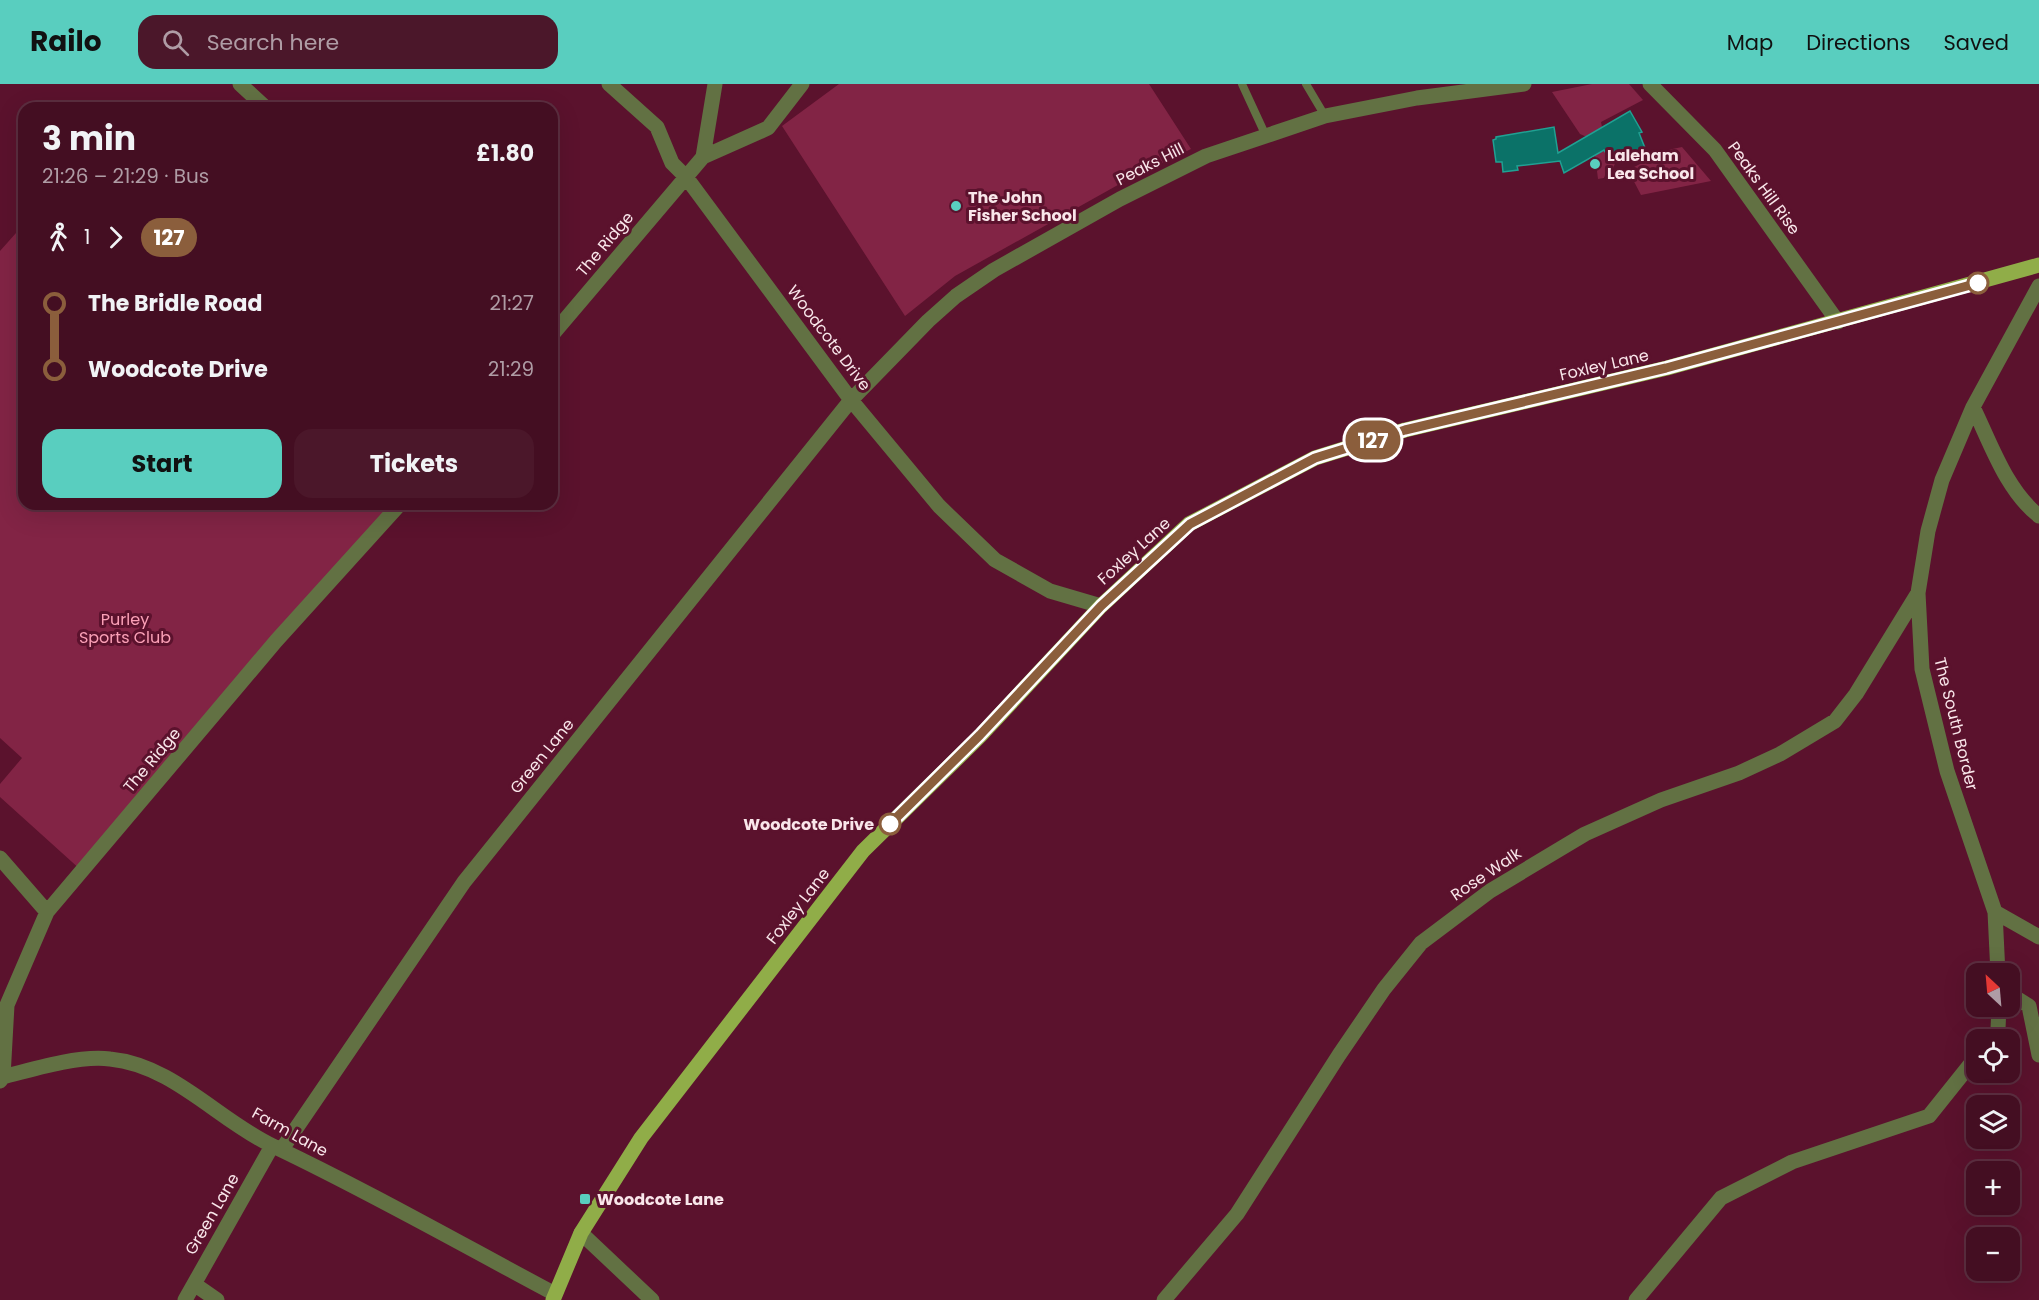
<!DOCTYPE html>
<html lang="en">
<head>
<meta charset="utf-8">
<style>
  :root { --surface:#440e22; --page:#4b172a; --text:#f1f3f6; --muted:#af9ca5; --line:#5c2e40; --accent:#59cebf }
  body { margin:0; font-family:Poppins,sans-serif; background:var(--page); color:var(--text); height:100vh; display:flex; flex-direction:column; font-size:22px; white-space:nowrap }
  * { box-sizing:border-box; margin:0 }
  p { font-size:20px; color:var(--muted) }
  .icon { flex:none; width:33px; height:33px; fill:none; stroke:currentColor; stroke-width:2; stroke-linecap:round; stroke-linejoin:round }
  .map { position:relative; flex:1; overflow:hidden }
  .side { position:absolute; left:18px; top:18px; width:540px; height:408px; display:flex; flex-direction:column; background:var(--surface); border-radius:18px; box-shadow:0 6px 24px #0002,0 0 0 2px var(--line) }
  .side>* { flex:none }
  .badge { padding:0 12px; border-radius:20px; font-size:21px; line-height:39px }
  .needle { width:39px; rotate:334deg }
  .tools { position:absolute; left:1966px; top:879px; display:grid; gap:12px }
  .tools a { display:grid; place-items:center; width:54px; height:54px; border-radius:12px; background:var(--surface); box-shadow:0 6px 24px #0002,0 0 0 2px var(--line); font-size:30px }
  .map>.badge { position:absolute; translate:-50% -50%; box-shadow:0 0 0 3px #fff }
  .legs { display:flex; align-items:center; gap:9px; height:66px; padding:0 24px; font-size:20px }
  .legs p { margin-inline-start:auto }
  .head { display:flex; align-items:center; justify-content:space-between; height:102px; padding:0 24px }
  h1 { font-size:33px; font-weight:700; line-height:45px }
  .primary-button { display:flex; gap:12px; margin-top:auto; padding:12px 24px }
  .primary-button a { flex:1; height:69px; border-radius:18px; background:var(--accent); color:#111; font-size:24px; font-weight:700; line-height:69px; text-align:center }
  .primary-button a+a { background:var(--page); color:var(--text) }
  ul { padding:0 24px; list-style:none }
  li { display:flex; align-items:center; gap:21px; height:66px; font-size:22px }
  li i { display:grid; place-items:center; width:9px; height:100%; margin:0 8px; background:currentColor }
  li i::after { content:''; width:15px; height:15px; margin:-8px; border:4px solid; border-radius:50%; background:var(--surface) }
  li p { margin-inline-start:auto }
  li:first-child i { background:linear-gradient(#0000 50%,currentColor 0) }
  li:last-child i { background:linear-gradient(currentColor 50%,#0000 0) }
  header { display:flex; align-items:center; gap:36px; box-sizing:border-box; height:84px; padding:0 30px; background:var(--accent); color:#111 }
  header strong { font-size:28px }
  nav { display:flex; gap:33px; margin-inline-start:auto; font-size:21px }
  .search { width:420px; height:54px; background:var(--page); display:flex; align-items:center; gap:15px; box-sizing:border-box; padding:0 21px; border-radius:18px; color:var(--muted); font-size:22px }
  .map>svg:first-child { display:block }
  .green { fill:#822445 }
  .building { fill:#0b7268; stroke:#20a193; stroke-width:1.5 }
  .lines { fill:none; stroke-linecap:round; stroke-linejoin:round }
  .service { stroke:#627143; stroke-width:8 }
  .minor { stroke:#627143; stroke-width:15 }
  .primary { stroke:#90ad48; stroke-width:15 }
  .line-1-casing { stroke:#fff; stroke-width:14 }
  .line-1 { stroke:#8b5e3c; stroke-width:9 }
  .poi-dot { fill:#59cebf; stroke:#5b122d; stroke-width:2 }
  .stop-1-dot { fill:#fff; stroke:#8b5e3c; stroke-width:3 }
  .labels { text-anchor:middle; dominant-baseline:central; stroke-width:6; stroke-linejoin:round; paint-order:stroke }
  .poi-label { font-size:16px; font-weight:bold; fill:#f9e6ea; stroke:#5b122d; text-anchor:start }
  .street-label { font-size:16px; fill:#f9e6ea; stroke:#5b122d }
  .park-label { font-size:16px; fill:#fba0b7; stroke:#5b122d }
  .stop-label { font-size:16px; font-weight:bold; fill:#f9e6ea; stroke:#5b122d; text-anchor:end }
</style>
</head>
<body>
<header>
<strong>Railo</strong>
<div class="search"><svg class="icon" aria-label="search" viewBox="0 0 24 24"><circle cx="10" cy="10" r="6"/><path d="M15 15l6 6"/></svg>Search here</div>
<nav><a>Map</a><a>Directions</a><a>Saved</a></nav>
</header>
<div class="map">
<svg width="2039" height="1216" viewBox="0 0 2039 1216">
  <rect width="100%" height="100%" fill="#5b122d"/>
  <!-- green -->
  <path class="green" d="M 839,0 L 1149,0 L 1191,65 L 1125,97 L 955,192 L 905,232 L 782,42 Z
    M 1592,0 L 1629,0 L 1643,16 L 1601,38 L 1602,43 L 1587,53 L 1580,50 L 1552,8 Z
    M 1682,63 L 1711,97 L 1641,111 L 1628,86 L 1654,73 L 1653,69 Z
    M 1604,66 L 1615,79 L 1613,85 L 1607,86 L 1604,94 L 1598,95 L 1595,71 Z
    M 24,140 L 24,420 L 400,420 L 82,787 L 0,713 L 0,700 L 22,674 L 0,654 L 0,167 Z"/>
  <!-- building -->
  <path class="building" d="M 1630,27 L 1642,48 L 1639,49 L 1645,64 L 1625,76 L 1620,68 L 1609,74 L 1604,66 L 1564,89 L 1560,77 L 1517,82 L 1518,86 L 1503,88 L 1502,78 L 1496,78 L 1493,56 L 1496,55 L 1496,53 L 1554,43 L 1558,69 Z"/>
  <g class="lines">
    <!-- service -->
    <path class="service" d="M 1242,0 L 1266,52
      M 1306,0 L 1325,32"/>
    <!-- minor -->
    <path class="minor" d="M 240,0 L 266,24
      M 609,0 L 657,43 L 672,79 L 686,93 L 851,316 L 939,422 L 995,476 L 1050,507 L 1101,522
      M 1650,0 L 1715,66 L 1838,238
      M 703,73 L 768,44 L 802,0
      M 552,251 L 703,73 L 715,0
      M 1973,323 C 1991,360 2006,406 2039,432
      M 0,774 L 47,828
      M 1995,828 L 2039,853
      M 1998,890 L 1995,828 L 1947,687 L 1922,585 L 1918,509 L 1928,447 L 1942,396 L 1973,323 L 2039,202
      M 2010,910 L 2029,922 L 2039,971
      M 1990,956 L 1998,945 L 1999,922
      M 3,993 L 7,921 L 47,828 L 276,557 L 400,420
      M 0,997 L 3,993 C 33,985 79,971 110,975 C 173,981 218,1036 273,1062 C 368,1107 461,1160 555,1210
      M 282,1065 L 464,798 L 851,316 L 928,237 L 956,212 L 994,186 L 1120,115 L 1206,72 L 1325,32 L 1417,14 L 1524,0
      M 581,1149 L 652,1216
      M 194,1200 L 217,1216
      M 185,1216 L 272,1062
      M 1164,1216 L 1237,1130 L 1339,971 L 1384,905 L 1421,859 L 1490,807 L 1585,750 L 1661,716 L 1739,689 L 1780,670 L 1835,637 L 1856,610 L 1918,509
      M 1636,1216 L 1721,1114 L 1792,1078 L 1929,1032 L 1977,972"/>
    <!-- primary -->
    <path class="primary" d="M 553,1216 L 581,1149 L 641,1054 L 863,767 L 980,652 L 1101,522 L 1189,440 L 1315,374 L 1405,346 L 1667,284 L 2039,181"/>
  </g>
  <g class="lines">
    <!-- line-1 casing -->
    <g class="line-1-casing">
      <path id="line-1" d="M 890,740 L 980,651 L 1101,522 L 1190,440 L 1315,374 L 1405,346 L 1666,284 L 1978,199"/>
    </g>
    <!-- line-1 -->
    <use href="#line-1" class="line-1"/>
  </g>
  <!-- markers -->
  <g class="poi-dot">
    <circle cx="1595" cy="80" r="6"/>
    <circle cx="956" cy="122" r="6"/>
    <rect x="579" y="1109" width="12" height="12" rx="3"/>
  </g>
  <g class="stop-1-dot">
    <circle cx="1978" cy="199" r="10"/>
    <circle cx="890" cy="740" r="10"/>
  </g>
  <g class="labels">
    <!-- poi labels -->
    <g class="poi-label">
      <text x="1607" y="71">Laleham<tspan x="1607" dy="18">Lea School</tspan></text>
      <text x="968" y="113">The John<tspan x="968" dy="18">Fisher School</tspan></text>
      <text x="597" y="1115">Woodcote Lane</text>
    </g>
    <!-- street labels -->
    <g class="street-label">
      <text transform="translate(1150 80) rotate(-27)">Peaks Hill</text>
      <text transform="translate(1764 104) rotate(54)">Peaks Hill Rise</text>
      <text transform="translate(605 160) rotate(-50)">The Ridge</text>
      <text transform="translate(829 254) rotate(53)">Woodcote Drive</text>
      <text transform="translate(1604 281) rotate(-13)">Foxley Lane</text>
      <text transform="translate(1134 467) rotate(-42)">Foxley Lane</text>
      <text transform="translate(1956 640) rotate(76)">The South Border</text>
      <text transform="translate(542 672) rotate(-51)">Green Lane</text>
      <text transform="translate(152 676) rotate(-50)">The Ridge</text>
      <text transform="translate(1486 790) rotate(-34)">Rose Walk</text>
      <text transform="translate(798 822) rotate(-52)">Foxley Lane</text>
      <text transform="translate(290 1048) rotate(29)">Farm Lane</text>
      <text transform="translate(212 1130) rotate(-60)">Green Lane</text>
    </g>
    <!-- park labels -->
    <g class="park-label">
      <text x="125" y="535">Purley<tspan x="125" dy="18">Sports Club</tspan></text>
    </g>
    <!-- stop labels -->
    <g class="stop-label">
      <text x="874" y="740">Woodcote Drive</text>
    </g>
  </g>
</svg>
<div class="tools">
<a><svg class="needle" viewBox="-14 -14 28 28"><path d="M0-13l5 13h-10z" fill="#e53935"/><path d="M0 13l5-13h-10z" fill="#af9ca5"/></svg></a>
<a><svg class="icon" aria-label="locate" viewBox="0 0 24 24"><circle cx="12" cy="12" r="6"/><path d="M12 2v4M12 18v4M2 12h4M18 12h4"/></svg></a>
<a><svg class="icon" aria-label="layers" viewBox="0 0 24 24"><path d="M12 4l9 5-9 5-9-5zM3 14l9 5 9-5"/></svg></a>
<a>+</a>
<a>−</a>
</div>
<b class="badge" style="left:1373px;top:356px;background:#8b5e3c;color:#fff">127</b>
<section class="side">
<div class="head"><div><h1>3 min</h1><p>21:26 – 21:29 · Bus</p></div><b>£1.80</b></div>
<div class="legs"><svg class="icon" aria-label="walk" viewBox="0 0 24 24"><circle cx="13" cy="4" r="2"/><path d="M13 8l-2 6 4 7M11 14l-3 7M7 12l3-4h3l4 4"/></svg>1<svg class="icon" aria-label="forward" viewBox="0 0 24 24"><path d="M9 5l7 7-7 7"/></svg><b class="badge" style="background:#8b5e3c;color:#fff">127</b></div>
<ul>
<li><i style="color:#8b5e3c"></i><b>The Bridle Road</b><p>21:27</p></li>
<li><i style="color:#8b5e3c"></i><b>Woodcote Drive</b><p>21:29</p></li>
</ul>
<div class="primary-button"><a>Start</a><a>Tickets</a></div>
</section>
</div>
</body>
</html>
